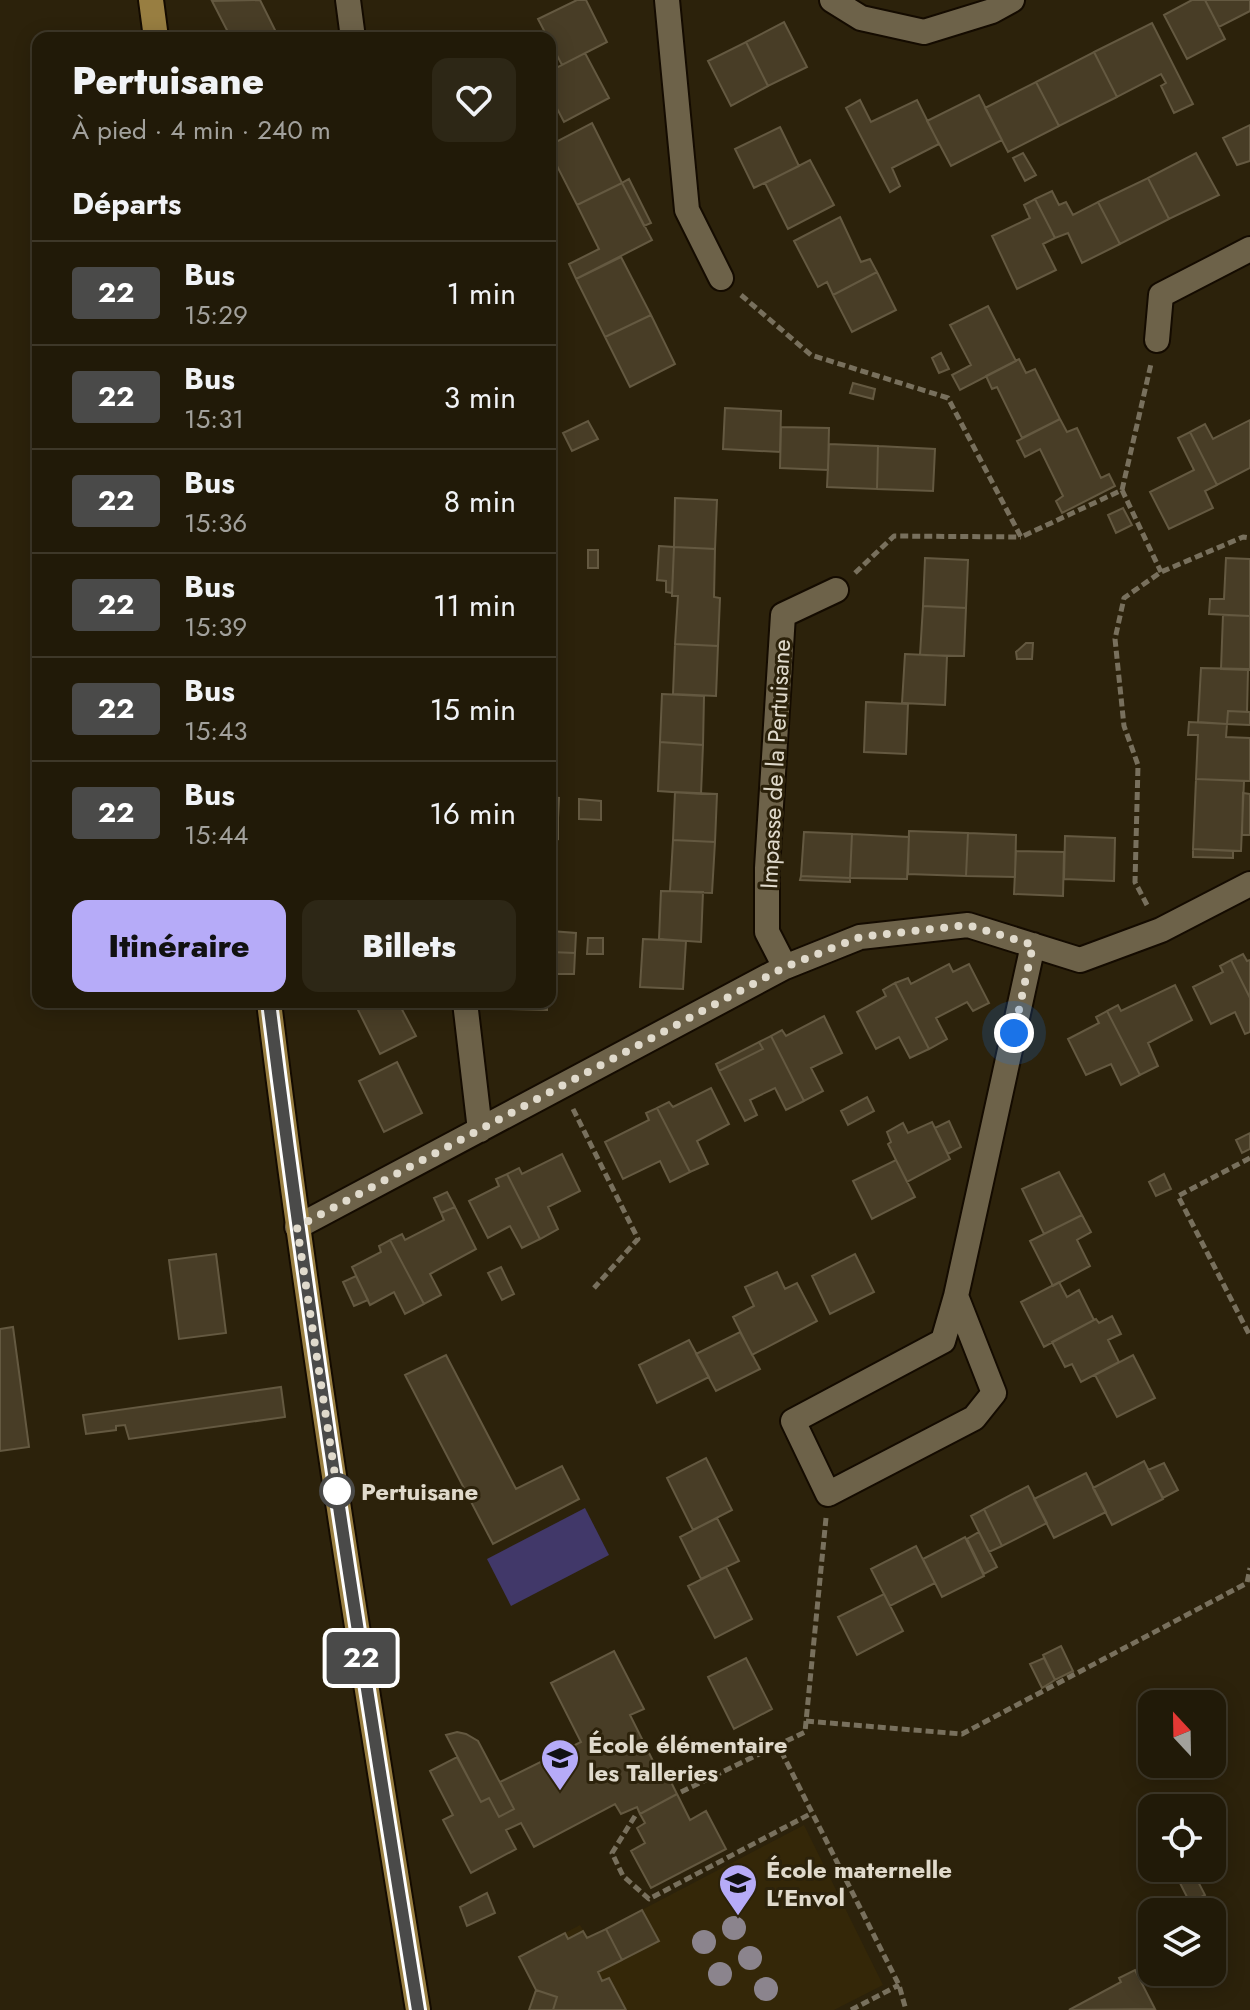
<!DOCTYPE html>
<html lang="fr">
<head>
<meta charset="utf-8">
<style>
  :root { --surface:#211a08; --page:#2d2716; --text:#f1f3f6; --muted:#a2a19c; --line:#3e3829; --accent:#b6abf8 }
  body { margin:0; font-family:Jost,sans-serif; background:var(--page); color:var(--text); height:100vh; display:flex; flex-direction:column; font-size:30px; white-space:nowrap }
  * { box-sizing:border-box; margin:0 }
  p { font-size:26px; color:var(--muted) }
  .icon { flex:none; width:44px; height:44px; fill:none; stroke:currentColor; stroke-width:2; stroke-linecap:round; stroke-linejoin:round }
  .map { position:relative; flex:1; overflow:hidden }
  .sheet { position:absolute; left:32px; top:32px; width:524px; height:976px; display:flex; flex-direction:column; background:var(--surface); border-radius:16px; box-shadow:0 4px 20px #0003,0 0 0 2px var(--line) }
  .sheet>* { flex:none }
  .badge { padding:0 16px; border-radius:6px; font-size:28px; line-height:52px }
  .needle { width:52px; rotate:338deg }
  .fabs { position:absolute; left:1138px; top:1690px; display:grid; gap:16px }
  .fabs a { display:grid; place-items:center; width:88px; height:88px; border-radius:16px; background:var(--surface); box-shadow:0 4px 20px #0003,0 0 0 2px var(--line); font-size:40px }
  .you { position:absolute; width:40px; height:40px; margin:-20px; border:6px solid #fff; border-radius:50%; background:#1a73e8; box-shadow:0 0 0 12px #1a73e833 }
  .map>.badge { position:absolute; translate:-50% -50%; box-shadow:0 0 0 4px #fff }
  h2 { padding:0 40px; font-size:30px; line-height:72px }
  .round { display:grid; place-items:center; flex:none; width:84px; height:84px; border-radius:16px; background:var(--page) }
  .summary { display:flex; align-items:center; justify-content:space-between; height:136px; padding:0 40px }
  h1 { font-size:38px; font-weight:800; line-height:60px }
  .primary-button { display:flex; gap:16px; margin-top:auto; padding:16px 40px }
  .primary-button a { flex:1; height:92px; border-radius:16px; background:var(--accent); color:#111; font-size:32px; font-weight:800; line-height:92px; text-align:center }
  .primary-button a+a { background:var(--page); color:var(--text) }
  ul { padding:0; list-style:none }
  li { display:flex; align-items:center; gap:24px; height:104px; padding:0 40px; border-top:2px solid var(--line) }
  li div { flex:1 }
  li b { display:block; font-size:30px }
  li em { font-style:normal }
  li .badge { min-width:88px; font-weight:700; text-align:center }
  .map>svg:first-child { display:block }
  .built { fill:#342708 }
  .grass { fill:#413869 }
  .building { fill:#483d26; stroke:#645941; stroke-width:2 }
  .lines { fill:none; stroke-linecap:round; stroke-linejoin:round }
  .minor-casing { stroke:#140b00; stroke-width:28 }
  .major-casing { stroke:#140b00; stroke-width:28 }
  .path { stroke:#78705d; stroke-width:5; stroke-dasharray:8 4; stroke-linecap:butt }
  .minor { stroke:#6d6249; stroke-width:24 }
  .major { stroke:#987e41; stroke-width:24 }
  .tree { fill:#8b848d }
  .line-casing { stroke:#fff; stroke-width:18 }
  .line { stroke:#4a4a49; stroke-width:12 }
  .walk { stroke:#e0dacc; stroke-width:8; stroke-dasharray:0 14.4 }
  .stop-dot { fill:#fff; stroke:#4a4a49; stroke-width:4 }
  .labels { text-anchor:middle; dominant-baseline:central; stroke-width:6; stroke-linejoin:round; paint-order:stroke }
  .street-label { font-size:24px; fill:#e0dacc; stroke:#2c220b }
  .stop-label { font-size:24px; font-weight:bold; fill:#e0dacc; stroke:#2c220b; text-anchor:start }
  .poi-label { font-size:24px; font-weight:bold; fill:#e0dacc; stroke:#2c220b; text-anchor:start }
</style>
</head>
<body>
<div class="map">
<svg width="1250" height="2010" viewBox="0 0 1250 2010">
  <rect width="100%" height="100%" fill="#2c220b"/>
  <!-- built -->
  <path class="built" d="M 804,1825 L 883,1985 L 834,2010 L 529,2010 L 536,1990 L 519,1957 L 580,1925 L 588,1938 Z"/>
  <!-- grass -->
  <path class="grass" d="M 585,1508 L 609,1555 L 511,1606 L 487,1559 Z"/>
  <!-- building -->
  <path class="building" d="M 260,0 L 277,34 L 269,38 L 231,38 L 212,1 Z
    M 577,0 L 586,0 L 607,42 L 562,65 L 538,19 Z
    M 1192,0 L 1205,0 L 1225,39 L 1187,59 L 1164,15 Z
    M 1205,0 L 1250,0 L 1250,11 L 1219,27 Z
    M 784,22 L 807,67 L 768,86 L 746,42 Z
    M 1152,23 L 1193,104 L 1174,113 L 1161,86 L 1166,83 L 1161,74 L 1117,97 L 1094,52 Z
    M 746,42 L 768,86 L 731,106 L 708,61 Z
    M 1094,52 L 1117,97 L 1059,126 L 1036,82 Z
    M 585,53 L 609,98 L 564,122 L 550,95 L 550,71 Z
    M 1036,82 L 1059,126 L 1008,152 L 985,108 Z
    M 979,95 L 1002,140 L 951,166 L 927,121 Z
    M 860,100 L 871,122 L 917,100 L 939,144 L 892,168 L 900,186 L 890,192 L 846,108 Z
    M 592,123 L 622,183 L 577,205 L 554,160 L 550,162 L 550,145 Z
    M 1250,125 L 1250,161 L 1237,165 L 1223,138 Z
    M 780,127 L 799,166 L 754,188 L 735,149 Z
    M 1023,153 L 1036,175 L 1025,181 L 1013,158 Z
    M 1196,153 L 1219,195 L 1169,219 L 1148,178 Z
    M 810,160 L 834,205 L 788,229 L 765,183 Z
    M 1148,178 L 1169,219 L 1120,244 L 1098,202 Z
    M 629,179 L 651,223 L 644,226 L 622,183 Z
    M 622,183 L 652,240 L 576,279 L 569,264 L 599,249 L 577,205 Z
    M 1052,191 L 1059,205 L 1066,202 L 1073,215 L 1098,202 L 1120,244 L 1082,263 L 1068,233 L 1055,238 L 1035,199 Z
    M 1035,199 L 1055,238 L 1043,244 L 1056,270 L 1017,289 L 992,236 L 1030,218 L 1024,205 Z
    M 840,217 L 861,262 L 870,259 L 877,272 L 833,295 L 827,282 L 818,287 L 794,241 Z
    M 621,257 L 651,315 L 605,337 L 576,279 Z
    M 877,272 L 896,310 L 852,332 L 833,295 Z
    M 988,306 L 1016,361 L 960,390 L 952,375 L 971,365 L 950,325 Z
    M 651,315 L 675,364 L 630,387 L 605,337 Z
    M 941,353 L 949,369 L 939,373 L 932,358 Z
    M 1019,359 L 1026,373 L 1035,369 L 1060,419 L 1022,438 L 997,387 L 992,389 L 986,376 Z
    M 853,383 L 875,389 L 873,399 L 850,393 Z
    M 725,408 L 781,411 L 780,452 L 723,449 Z
    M 1060,419 L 1067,432 L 1077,428 L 1101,478 L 1109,474 L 1115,486 L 1062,513 L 1056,501 L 1063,496 L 1040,449 L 1025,457 L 1017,441 Z
    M 1250,420 L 1250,468 L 1217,485 L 1190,432 L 1205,424 L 1213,439 Z
    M 588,421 L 598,439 L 572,451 L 563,433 Z
    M 781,427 L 829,428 L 828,470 L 780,468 Z
    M 1190,432 L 1217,485 L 1205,491 L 1213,508 L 1169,529 L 1150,492 L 1194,470 L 1178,438 Z
    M 829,444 L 878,446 L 877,489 L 827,487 Z
    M 878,446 L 935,449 L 933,491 L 877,489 Z
    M 675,498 L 717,500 L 715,549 L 674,547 Z
    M 1123,508 L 1132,525 L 1116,533 L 1108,515 Z
    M 659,546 L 674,547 L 672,593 L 666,592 L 666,581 L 657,580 Z
    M 674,547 L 715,549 L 714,597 L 720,598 L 718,646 L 675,644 L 678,596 L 672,596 Z
    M 588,550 L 598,550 L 598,568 L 588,568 Z
    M 925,558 L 968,560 L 966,608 L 923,606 Z
    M 1226,558 L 1250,559 L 1250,616 L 1209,614 L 1210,599 L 1224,599 Z
    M 923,606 L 966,608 L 964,656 L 920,655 Z
    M 1223,615 L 1250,616 L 1250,670 L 1221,669 Z
    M 1026,643 L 1033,643 L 1032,659 L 1017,659 L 1016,652 Z
    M 675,644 L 718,646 L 716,696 L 673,694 Z
    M 905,654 L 947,656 L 945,705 L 902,703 Z
    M 1201,668 L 1248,669 L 1247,712 L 1228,711 L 1227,724 L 1198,722 Z
    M 662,694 L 704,696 L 703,745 L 660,742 Z
    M 866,702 L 908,704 L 906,754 L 864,752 Z
    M 1228,711 L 1250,712 L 1250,725 L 1227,724 Z
    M 1189,722 L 1227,724 L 1226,737 L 1250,738 L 1250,781 L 1196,779 L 1198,735 L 1188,735 Z
    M 660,742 L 703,745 L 701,794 L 658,791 Z
    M 1196,779 L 1244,781 L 1241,851 L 1193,849 Z
    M 675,792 L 717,794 L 715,842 L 673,840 Z
    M 1243,793 L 1250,794 L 1250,835 L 1242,835 Z
    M 550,797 L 559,798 L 558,818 L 550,818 Z
    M 579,799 L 601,801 L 601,820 L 579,819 Z
    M 550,818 L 558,818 L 558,839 L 550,838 Z
    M 909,831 L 968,833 L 966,876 L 908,874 Z
    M 804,832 L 852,834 L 850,878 L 801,876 Z
    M 968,833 L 1016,835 L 1015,877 L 966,876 Z
    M 852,834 L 909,837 L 907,879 L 850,878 Z
    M 1065,836 L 1115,838 L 1114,881 L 1064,879 Z
    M 673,840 L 715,842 L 712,893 L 670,891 Z
    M 1193,849 L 1233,851 L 1233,858 L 1193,857 Z
    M 1016,851 L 1064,852 L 1063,896 L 1014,894 Z
    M 801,876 L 850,878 L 850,882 L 800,880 Z
    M 661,891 L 703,892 L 701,942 L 659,939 Z
    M 550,905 L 551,931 L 576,933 L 575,953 L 550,952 Z
    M 588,938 L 603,938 L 603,954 L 587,954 Z
    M 643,939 L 686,941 L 683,989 L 640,987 Z
    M 550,952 L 575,953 L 574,974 L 550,974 Z
    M 1243,954 L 1247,961 L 1250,960 L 1250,998 L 1231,960 Z
    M 1231,960 L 1250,998 L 1250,1032 L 1245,1034 L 1235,1012 L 1211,1024 L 1193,987 L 1223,972 L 1220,966 Z
    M 949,964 L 953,972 L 969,964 L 989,1003 L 973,1011 L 967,1002 L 936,1018 L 947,1039 L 929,1049 L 895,983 L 908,978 L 911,984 Z
    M 895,983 L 929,1049 L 910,1058 L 899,1037 L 876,1049 L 857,1012 L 886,996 L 883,990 Z
    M 1175,985 L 1192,1020 L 1148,1043 L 1158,1066 L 1140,1075 L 1107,1011 L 1118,1005 L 1121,1011 Z
    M 354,1002 L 398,1002 L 416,1036 L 380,1054 Z
    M 506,1002 L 547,1002 L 547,1010 L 506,1009 Z
    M 1107,1011 L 1140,1075 L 1121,1085 L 1111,1064 L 1086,1075 L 1068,1039 L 1099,1023 L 1096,1017 Z
    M 824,1016 L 842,1053 L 811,1068 L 823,1091 L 804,1101 L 771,1036 L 782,1030 L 786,1036 Z
    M 771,1036 L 804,1101 L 786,1110 L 775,1088 L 750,1100 L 757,1115 L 745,1121 L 719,1071 L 763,1049 L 759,1042 Z
    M 759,1042 L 763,1049 L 719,1071 L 716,1064 Z
    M 397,1062 L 422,1113 L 384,1132 L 359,1081 Z
    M 711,1088 L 729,1124 L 697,1141 L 708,1164 L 690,1172 L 657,1108 L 669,1102 L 673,1107 Z
    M 867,1097 L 874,1111 L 848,1125 L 841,1111 Z
    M 657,1108 L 690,1172 L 670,1182 L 660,1161 L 623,1179 L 605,1142 L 649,1120 L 646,1113 Z
    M 949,1121 L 961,1147 L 948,1154 L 935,1128 Z
    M 932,1122 L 950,1159 L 907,1182 L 888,1144 L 891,1142 L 887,1132 L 903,1123 L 908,1133 Z
    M 1250,1133 L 1250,1149 L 1242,1153 L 1236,1140 Z
    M 562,1154 L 580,1191 L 548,1207 L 558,1229 L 540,1239 L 507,1174 L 519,1168 L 522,1174 Z
    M 896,1160 L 915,1197 L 872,1219 L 853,1181 Z
    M 1059,1172 L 1082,1215 L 1044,1234 L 1022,1189 Z
    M 507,1174 L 540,1239 L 522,1248 L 510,1226 L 488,1238 L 469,1201 L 499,1186 L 496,1179 Z
    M 1164,1174 L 1171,1189 L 1156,1196 L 1149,1182 Z
    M 447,1192 L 455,1207 L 441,1213 L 434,1198 Z
    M 455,1207 L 476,1249 L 430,1274 L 441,1295 L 424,1304 L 390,1240 L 402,1234 L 405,1240 L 444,1220 L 441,1213 Z
    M 1082,1215 L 1091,1232 L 1077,1240 L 1090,1266 L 1053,1286 L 1030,1241 Z
    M 390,1240 L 424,1304 L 405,1314 L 394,1292 L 370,1305 L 352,1267 L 381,1252 L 379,1246 Z
    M 216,1254 L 226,1333 L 179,1339 L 169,1260 Z
    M 855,1254 L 874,1292 L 830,1314 L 812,1276 Z
    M 501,1267 L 514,1294 L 502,1300 L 488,1273 Z
    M 777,1272 L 785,1289 L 797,1283 L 817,1321 L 752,1355 L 733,1317 L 754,1306 L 745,1287 Z
    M 356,1276 L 368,1300 L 354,1306 L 343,1282 Z
    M 1059,1282 L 1067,1297 L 1079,1290 L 1094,1320 L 1044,1347 L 1021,1302 Z
    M 1112,1316 L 1121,1334 L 1108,1340 L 1119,1362 L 1081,1382 L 1072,1364 L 1065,1367 L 1052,1342 L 1094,1320 L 1096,1319 L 1099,1323 Z
    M 13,1327 L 29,1447 L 0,1451 L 0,1329 Z
    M 740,1332 L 760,1369 L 716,1391 L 696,1354 Z
    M 689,1340 L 709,1377 L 657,1403 L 639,1365 Z
    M 446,1355 L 516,1489 L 562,1466 L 579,1499 L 493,1544 L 405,1375 Z
    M 1133,1355 L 1155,1398 L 1117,1417 L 1095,1375 Z
    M 281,1387 L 285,1417 L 129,1439 L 125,1425 L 116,1426 L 116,1430 L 86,1434 L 83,1415 Z
    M 706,1458 L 732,1510 L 693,1530 L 667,1478 Z
    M 1144,1461 L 1163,1499 L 1112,1525 L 1093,1488 Z
    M 1164,1463 L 1178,1490 L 1163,1498 L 1148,1470 Z
    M 1086,1473 L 1106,1512 L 1054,1538 L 1034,1499 Z
    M 1028,1486 L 1047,1523 L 1002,1546 L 984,1509 Z
    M 984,1509 L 1002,1546 L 989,1552 L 971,1516 Z
    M 717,1518 L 739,1561 L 701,1579 L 680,1537 Z
    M 979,1532 L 997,1567 L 984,1574 L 967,1539 Z
    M 965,1537 L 984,1576 L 942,1597 L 923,1559 Z
    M 916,1546 L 935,1583 L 890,1606 L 871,1569 Z
    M 726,1567 L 752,1619 L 715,1638 L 688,1586 Z
    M 884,1594 L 903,1631 L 857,1655 L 838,1617 Z
    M 1061,1646 L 1073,1671 L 1055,1680 L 1043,1655 Z
    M 614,1651 L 644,1709 L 630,1715 L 662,1779 L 668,1776 L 677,1794 L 640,1814 L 637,1807 L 621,1814 L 615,1804 L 534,1847 L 521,1823 L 506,1830 L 516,1849 L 471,1873 L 443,1820 L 453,1815 L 430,1771 L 457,1757 L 481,1802 L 489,1798 L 499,1817 L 514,1809 L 500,1782 L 581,1742 L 551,1683 Z
    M 746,1658 L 772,1709 L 734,1729 L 708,1677 Z
    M 1044,1658 L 1055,1680 L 1042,1688 L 1030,1664 Z
    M 457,1732 L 466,1734 L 478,1741 L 514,1809 L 499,1817 L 489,1798 L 481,1802 L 446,1735 Z
    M 677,1794 L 690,1820 L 706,1811 L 726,1849 L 651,1888 L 631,1851 L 645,1843 L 637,1828 L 645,1823 L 640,1814 Z
    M 1178,1868 L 1191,1868 L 1205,1895 L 1190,1903 L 1174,1871 Z
    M 487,1893 L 495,1913 L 467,1926 L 460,1907 Z
    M 642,1910 L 659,1941 L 622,1960 L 606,1929 Z
    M 606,1929 L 622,1960 L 598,1972 L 602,1981 L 609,1978 L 626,2010 L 553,2010 L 557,1997 L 536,1990 L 519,1957 L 565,1933 L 568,1939 L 583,1931 L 587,1938 Z
    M 1135,1970 L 1155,2009 L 1069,2010 L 1121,1982 L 1119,1978 Z
    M 536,1990 L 557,1997 L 553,2010 L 529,2010 Z"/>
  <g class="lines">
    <!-- minor casing -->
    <g class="minor-casing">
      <path id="minor" d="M 348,0 L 353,38
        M 667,0 L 687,210 L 721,278
        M 832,0 L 861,18 L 924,32 L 992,11 L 1012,0
        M 1157,340 L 1161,295 L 1250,249
        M 785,967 L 767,932 L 767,868 L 783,615 L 836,590
        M 465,1002 L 480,1130
        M 297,1227 L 785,967 L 860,937 L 968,925 L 1080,960 L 1161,930 L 1250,884
        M 956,1296 L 943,1341 L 793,1421 L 828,1494 L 974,1418 L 994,1393 L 956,1296 L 1033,945"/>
    </g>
    <!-- major casing -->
    <g class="major-casing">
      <path id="major" d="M 151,0 L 156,38
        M 269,1002 C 310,1339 364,1675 418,2010"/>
    </g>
    <!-- path -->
    <path class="path" d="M 741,295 L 811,355 L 948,398 L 1021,537 L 1122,490 L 1161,572
      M 1122,490 L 1151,364
      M 855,573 L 894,536 L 1021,537
      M 1147,905 L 1135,882 L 1138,765 L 1124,726 L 1115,639 L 1124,598 L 1161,572 L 1243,537 L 1250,538
      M 573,1109 L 638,1239 L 594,1288
      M 1250,1158 L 1178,1196 L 1250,1336
      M 826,1518 L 805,1732 L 778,1745 L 899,1985 L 906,2010
      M 806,1721 L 962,1734 L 1247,1583 L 1250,1568
      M 681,1792 L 778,1745
      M 635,1816 L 612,1853 L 623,1876 L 649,1899 L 812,1813
      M 851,2010 L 899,1985"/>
    <!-- minor -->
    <use href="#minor" class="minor"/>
    <!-- major -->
    <use href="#major" class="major"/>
  </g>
  <!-- trees -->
  <g class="tree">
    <circle cx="734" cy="1928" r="12"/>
    <circle cx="704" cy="1942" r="12"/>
    <circle cx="750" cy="1958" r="12"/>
    <circle cx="720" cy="1974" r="12"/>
    <circle cx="766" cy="1989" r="12"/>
  </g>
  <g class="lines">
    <!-- line casing -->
    <g class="line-casing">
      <path id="line" d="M 269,1002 C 311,1339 364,1675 418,2010"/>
    </g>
    <!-- line -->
    <use href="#line" class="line"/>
    <!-- walk -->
    <path class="walk" d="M 337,1491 L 338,1495 L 297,1227 L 785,967 L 860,937 L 968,925 L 1033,945 L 1014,1033"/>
  </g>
  <!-- icons -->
  <defs>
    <g id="school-pin" transform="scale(2)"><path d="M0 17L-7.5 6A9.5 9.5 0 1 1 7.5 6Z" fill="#b6abf8" stroke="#2c220b"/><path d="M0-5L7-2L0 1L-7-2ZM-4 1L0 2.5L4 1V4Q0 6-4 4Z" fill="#111"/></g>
  </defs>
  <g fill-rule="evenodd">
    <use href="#school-pin" x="560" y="1758"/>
    <use href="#school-pin" x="738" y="1883"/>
  </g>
  <!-- markers -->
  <circle class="stop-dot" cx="337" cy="1491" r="16"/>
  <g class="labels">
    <!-- street labels -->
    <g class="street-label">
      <text transform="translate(775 764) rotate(-87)">Impasse de la Pertuisane</text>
    </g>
    <!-- stop labels -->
    <g class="stop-label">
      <text x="361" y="1491">Pertuisane</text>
    </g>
    <!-- poi labels -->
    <g class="poi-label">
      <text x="588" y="1744">École élémentaire<tspan x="588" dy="28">les Talleries</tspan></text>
      <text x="766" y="1869">École maternelle<tspan x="766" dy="28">L'Envol</tspan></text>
    </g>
  </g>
</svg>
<div class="fabs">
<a><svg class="needle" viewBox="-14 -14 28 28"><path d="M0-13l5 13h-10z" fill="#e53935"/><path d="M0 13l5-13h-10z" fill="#a2a19c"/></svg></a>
<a><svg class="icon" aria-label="locate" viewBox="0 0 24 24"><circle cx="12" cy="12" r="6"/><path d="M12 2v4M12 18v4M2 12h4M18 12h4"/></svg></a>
<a><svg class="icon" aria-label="layers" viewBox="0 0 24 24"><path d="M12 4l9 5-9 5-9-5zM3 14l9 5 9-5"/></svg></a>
</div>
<div class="you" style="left:1014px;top:1033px"></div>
<b class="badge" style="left:361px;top:1658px;background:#4a4a49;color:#fff">22</b>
<section class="sheet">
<div class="summary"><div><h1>Pertuisane</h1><p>À pied · 4 min · 240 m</p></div><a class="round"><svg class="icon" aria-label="heart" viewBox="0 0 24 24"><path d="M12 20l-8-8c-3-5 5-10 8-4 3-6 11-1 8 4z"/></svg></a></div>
<h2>Départs</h2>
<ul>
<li><span class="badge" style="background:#4a4a49;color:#fff">22</span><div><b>Bus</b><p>15:29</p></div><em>1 min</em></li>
<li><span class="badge" style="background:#4a4a49;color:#fff">22</span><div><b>Bus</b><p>15:31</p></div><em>3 min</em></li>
<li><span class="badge" style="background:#4a4a49;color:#fff">22</span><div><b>Bus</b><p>15:36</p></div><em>8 min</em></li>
<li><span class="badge" style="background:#4a4a49;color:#fff">22</span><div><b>Bus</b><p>15:39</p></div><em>11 min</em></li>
<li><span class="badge" style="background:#4a4a49;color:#fff">22</span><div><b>Bus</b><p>15:43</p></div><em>15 min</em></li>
<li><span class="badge" style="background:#4a4a49;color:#fff">22</span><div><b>Bus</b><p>15:44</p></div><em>16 min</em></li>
</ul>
<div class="primary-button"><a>Itinéraire</a><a>Billets</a></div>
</section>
</div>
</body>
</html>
